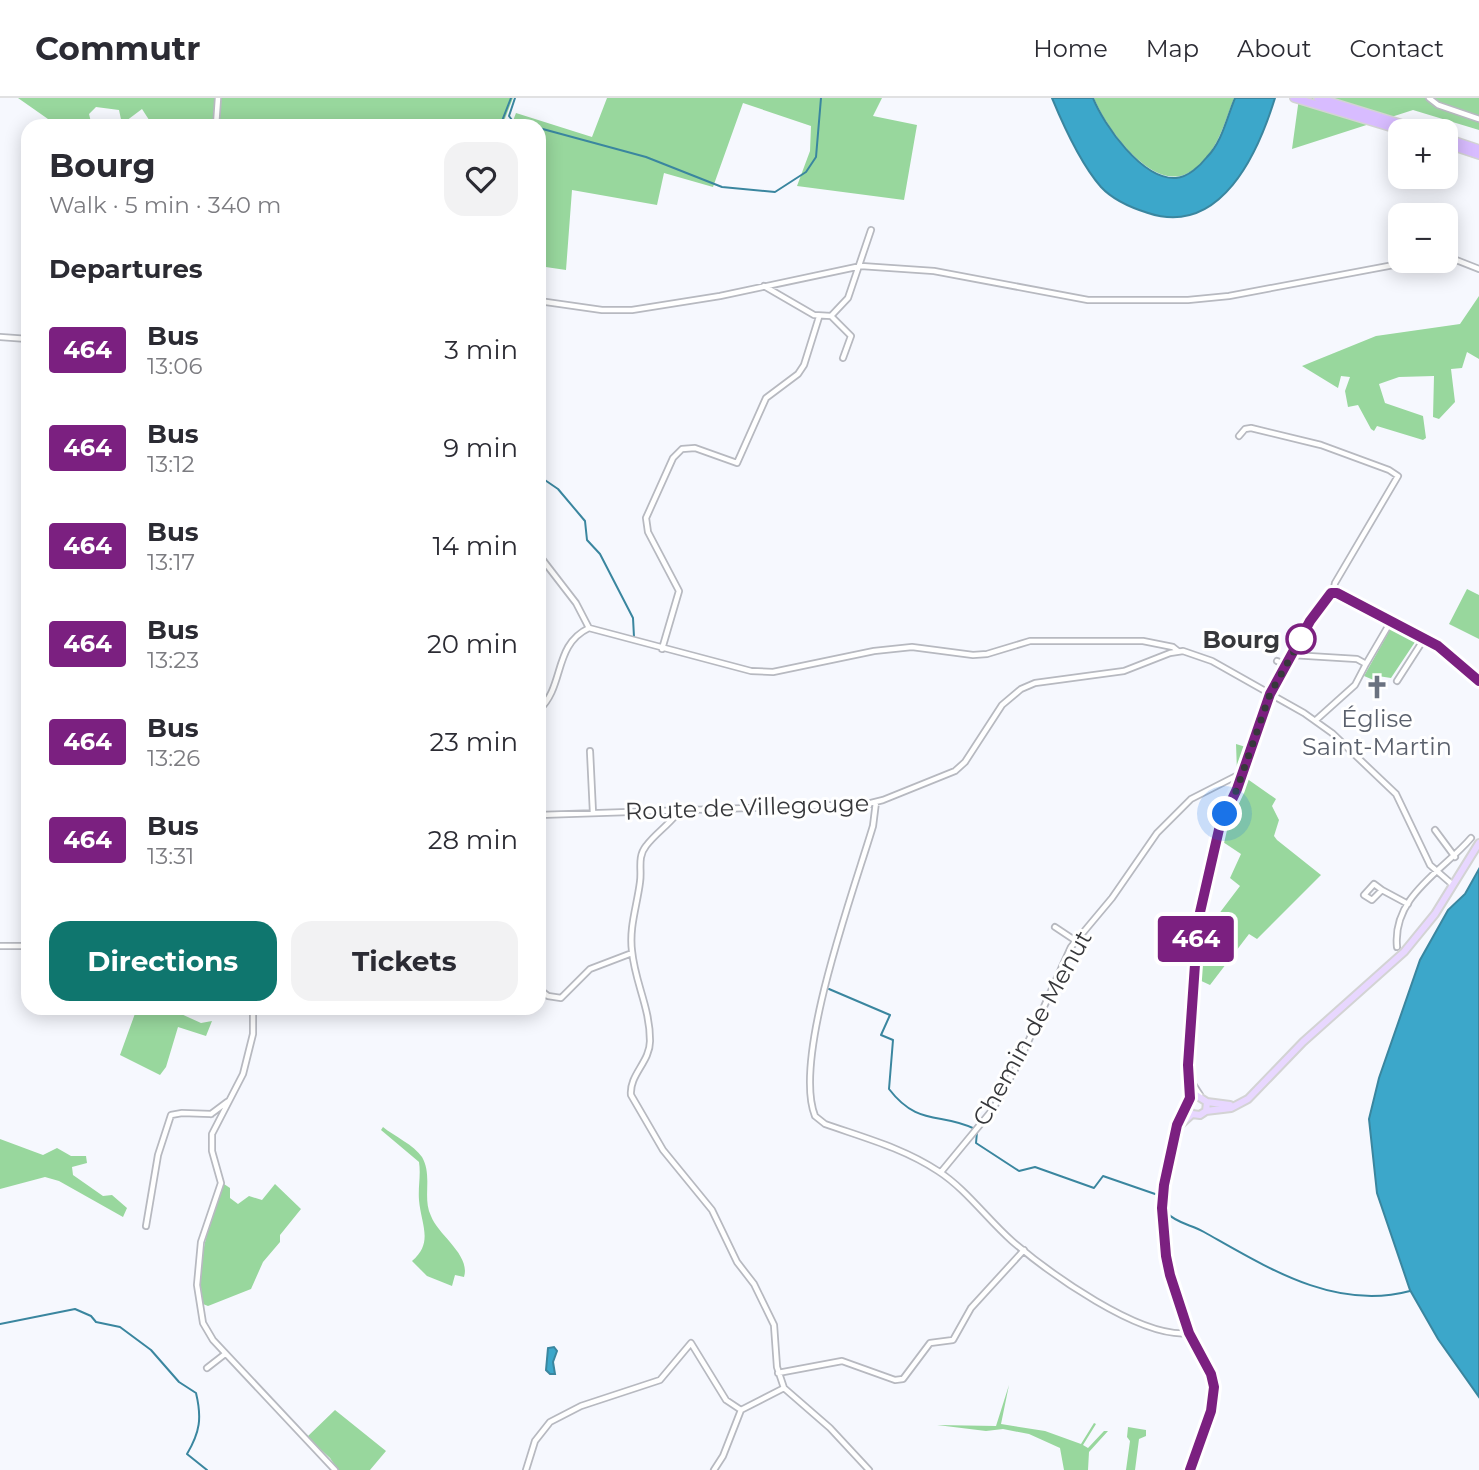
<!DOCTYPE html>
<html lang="en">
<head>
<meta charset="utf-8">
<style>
  :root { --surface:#fff; --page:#f2f2f3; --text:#2b2b33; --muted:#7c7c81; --line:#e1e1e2; --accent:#0f766e }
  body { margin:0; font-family:Montserrat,sans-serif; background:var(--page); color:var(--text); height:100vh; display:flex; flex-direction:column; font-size:26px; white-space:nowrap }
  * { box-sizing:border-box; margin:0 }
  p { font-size:23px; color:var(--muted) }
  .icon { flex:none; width:38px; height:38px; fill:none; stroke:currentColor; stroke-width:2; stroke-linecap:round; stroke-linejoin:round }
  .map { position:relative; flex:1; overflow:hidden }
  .details { position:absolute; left:21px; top:21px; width:525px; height:896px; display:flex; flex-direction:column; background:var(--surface); border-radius:21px; box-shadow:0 4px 18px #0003 }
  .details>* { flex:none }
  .badge { padding:0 14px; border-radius:5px; font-size:24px; line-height:46px }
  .controls { position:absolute; left:1388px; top:21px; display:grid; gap:14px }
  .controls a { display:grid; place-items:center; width:70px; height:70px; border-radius:14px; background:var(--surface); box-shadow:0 4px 18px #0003; font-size:35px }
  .you { position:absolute; width:35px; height:35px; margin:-18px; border:5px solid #fff; border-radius:50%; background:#1a73e8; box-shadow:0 0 0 10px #1a73e833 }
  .map>.badge { position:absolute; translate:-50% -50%; box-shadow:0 0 0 4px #fff }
  h2 { padding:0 28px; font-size:26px; line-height:63px }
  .round { display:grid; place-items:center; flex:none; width:74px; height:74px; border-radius:21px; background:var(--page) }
  .headline { display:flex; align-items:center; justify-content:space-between; height:119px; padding:0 28px }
  h1 { font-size:33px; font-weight:700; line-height:52px }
  .primary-button { display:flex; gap:14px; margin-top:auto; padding:14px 28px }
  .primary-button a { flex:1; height:80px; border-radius:21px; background:var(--accent); color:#fff; font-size:28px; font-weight:700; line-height:80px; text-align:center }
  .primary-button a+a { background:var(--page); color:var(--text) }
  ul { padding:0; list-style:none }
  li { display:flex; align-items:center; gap:21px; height:98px; padding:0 28px }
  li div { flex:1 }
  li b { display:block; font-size:26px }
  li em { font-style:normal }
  li .badge { min-width:77px; font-weight:700; text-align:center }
  header { display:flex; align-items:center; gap:42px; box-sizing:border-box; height:98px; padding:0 35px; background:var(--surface); border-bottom:2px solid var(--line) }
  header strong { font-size:33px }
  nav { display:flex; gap:38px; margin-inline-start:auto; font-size:24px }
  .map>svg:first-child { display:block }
  .green { fill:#98d79d }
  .water { fill:#3ca7ca; stroke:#3a869f; stroke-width:2 }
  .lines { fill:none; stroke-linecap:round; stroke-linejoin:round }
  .stream { stroke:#3a869f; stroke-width:2 }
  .minor-casing { stroke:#b7b9c0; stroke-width:8 }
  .major-casing { stroke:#d3d3d4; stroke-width:10 }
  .highway-casing { stroke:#d3d3d4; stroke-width:10 }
  .minor { stroke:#fff; stroke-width:4.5 }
  .major { stroke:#e8d7ff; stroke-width:6 }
  .highway { stroke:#d8bcff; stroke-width:7 }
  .line-casing { stroke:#fff; stroke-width:16 }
  .line { stroke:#7b2080; stroke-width:10 }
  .walk { stroke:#37383b; stroke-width:7; stroke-dasharray:0 12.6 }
  .stop-dot { fill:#fff; stroke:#7b2080; stroke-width:3.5 }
  .labels { text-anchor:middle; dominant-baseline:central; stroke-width:6; stroke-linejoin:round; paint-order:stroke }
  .stop-label { font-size:24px; font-weight:bold; fill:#37383b; stroke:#fff; text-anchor:end }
  .worship-label { font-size:24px; fill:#5b616d; stroke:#fff }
  .street-label { font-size:24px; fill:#37383b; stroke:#fff }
</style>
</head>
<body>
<header>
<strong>Commutr</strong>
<nav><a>Home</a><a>Map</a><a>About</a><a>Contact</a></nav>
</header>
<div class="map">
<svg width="1479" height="1372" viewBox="0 0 1479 1372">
  <rect width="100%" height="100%" fill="#f6f8fe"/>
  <!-- green -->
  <path class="green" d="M 18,0 L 215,0 L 214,26 L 153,28 L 142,11 L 122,26 L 119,12 L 96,9 L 89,16 L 92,28 L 58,28 Z
    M 219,0 L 513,0 L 502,28 L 218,28 Z
    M 607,0 L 882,0 L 873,18 L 917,27 L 904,102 L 797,88 L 810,53 L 811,28 L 743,5 L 713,89 L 664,75 L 657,107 L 572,92 L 566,172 L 539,168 L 539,28 L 511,28 L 516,15 L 592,39 Z
    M 1094,0 L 1234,0 C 1224,26 1215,63 1186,76 C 1150,92 1105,28 1094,0 Z
    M 1299,0 L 1479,0 L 1479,32 L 1413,12 L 1292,51 Z
    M 1479,198 L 1479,261 L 1467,254 L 1462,270 L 1451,271 L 1455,304 L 1439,321 L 1433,319 L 1434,278 L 1399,279 L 1379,286 L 1385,305 L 1423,318 L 1426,340 L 1423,342 L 1377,328 L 1374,333 L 1371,331 L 1358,307 L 1348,309 L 1345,293 L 1350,279 L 1341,278 L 1338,290 L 1302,268 L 1376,238 L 1460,226 Z
    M 1467,491 L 1479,497 L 1479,541 L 1449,526 Z
    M 1391,530 L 1417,541 L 1391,580 L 1378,578 L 1376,583 L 1364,578 Z
    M 1236,646 L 1249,650 L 1242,670 L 1237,673 Z
    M 1246,680 L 1276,701 L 1272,708 L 1279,722 L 1274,738 L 1277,742 L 1321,777 L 1257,841 L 1249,836 L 1210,887 L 1197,881 L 1204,813 L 1215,821 L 1240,788 L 1230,780 L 1241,756 L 1220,742 Z
    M 137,910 L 168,910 L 201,925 L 212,923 L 206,938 L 178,929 L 166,969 L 160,977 L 120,957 Z
    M 383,1029 C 394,1038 414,1047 422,1059 C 433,1078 422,1100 431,1118 C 438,1137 471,1157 464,1179 L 455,1177 L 452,1188 L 427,1178 L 412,1163 C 434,1145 421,1126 419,1102 C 418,1089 421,1077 419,1064 L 381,1032 Z
    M 0,1041 L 43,1057 L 57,1050 L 71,1058 L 86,1058 L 87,1065 L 72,1069 L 73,1077 L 103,1098 L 112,1097 L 127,1110 L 123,1119 L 59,1083 L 45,1079 L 0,1091 Z
    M 224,1086 L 230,1090 L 230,1100 L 238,1106 L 249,1098 L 262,1102 L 275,1086 L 301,1111 L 280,1137 L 280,1144 L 263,1164 L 251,1191 L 208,1208 L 203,1206 C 195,1162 209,1127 224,1086 Z
    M 1009,1287 L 1001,1326 L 1045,1333 L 1081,1346 L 1094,1325 L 1096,1326 L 1083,1347 L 1088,1350 L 1104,1333 L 1108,1333 L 1089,1354 L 1088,1372 L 1064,1372 L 1060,1350 L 1029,1336 L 1003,1331 L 986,1333 L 937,1327 L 996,1328 Z
    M 335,1312 L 386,1353 L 370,1372 L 338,1372 L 330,1360 L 307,1339 Z
    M 1128,1329 L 1146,1332 L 1146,1338 L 1139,1341 L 1135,1372 L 1126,1372 L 1130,1343 L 1127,1339 Z"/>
  <!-- water -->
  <path class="water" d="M 1052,0 L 1093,0 C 1104,27 1142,82 1176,80 C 1188,79 1200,68 1207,59 C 1222,44 1227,19 1235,0 L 1275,0 C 1258,55 1221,139 1148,115 C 1132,110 1113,102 1101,89 C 1080,65 1064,29 1052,0 Z
    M 1479,771 L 1479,1299 L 1438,1241 L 1410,1192 L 1377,1095 L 1369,1021 L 1379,980 L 1420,862 L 1448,812 L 1465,796 Z
    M 554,1249 L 557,1253 L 553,1264 L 555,1276 L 550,1276 L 546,1272 L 548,1250 Z"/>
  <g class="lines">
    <!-- stream -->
    <path class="stream" d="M 515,0 L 509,18 L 515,26 L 527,28
      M 218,27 L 220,5
      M 500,28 L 511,0
      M 539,30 L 646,59 L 722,89 L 775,94 L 806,74 L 816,59 L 821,0
      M 539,378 L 558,391 L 585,423 L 587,442 L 600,456 L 633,520 L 634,539
      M 829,891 L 890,917 L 881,937 L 893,942 L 889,991 C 918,1029 941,1014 975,1031
      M 977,1034 L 976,1045 L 1019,1073 L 1035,1069 L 1094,1090 L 1103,1078 L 1158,1097
      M 1167,1115 C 1176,1125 1192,1127 1204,1134 C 1268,1170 1335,1213 1410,1193
      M 0,1226 L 75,1211 L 91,1218 L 96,1224 L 120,1229 L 151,1252 L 179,1284 L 196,1295 C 202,1320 200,1334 187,1356 L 207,1372"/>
    <!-- minor casing -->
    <g class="minor-casing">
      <path id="minor" d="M 1429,0 L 1438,7 L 1479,21
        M 216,28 L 218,0
        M 1446,158 L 1479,171
        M 764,188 L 814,217 L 831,218 L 848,200 L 871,132
        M 539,203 L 602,212 L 632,212 L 720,198 L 861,168 L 934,173 L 1088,202 L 1188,202 L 1229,198 L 1415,163
        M 831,218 L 851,238 L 843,260
        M 0,239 L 28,241
        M 1239,338 L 1245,331 L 1251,330 L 1321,347 L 1389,372 L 1398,378 L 1335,485 L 1333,494
        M 539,457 L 576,505 L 589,530
        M 1333,494 L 1438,548 L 1479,583
        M 662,551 L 679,493 L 648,434 L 646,420 L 673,360 L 682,351 L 695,350 L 737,365 L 766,300 L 798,276 L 804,267 L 819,219
        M 1292,557 L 1357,561 L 1366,566 L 1355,587 L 1316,622
        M 1277,563 L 1286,567
        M 1366,566 L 1390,525
        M 1397,583 L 1424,541
        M 539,612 C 565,588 553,547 589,530 L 751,573 L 773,574 L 874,553 L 912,549 L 973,557 L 987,556 L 1030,543 L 1143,543 L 1173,549 L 1178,553
        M 590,653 L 593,715
        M 876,704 L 873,728 C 854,792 792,960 815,1018 L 825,1026 C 865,1040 903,1050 938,1073 C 966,1091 987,1121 1012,1143 C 1048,1174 1140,1241 1189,1235
        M 677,712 L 676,717 C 667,728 654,737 646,748 C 637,759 642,772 640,784 C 637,808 629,829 632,853 C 635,885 650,909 650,943 C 650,964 629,977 631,997 L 663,1052 L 712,1112 L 737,1164 L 754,1186 L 774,1227 L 777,1269 L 784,1290 L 830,1330 L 869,1372
        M 539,717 L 867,706 L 883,702 L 955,673 L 965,664 L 1002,607 L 1021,591 L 1035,585 L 1124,573 L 1170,555 L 1183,553 L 1212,563 L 1304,615 L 1332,635 L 1396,696 L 1430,767 L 1453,787
        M 1435,732 L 1455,759
        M 1382,792 L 1374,786 L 1364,797 L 1372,802 L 1382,792 L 1408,806
        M 1055,829 L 1076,843
        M 0,848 L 28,848
        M 1397,849 C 1392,798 1443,773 1471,740
        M 539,891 L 548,898 L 561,900 L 590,871 L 632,855
        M 253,910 L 253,936 L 243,976 L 212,1036 L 212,1053 L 221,1085 L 201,1144 L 197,1187 L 203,1225 L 213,1242 L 335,1372
        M 1189,980 L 1200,997
        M 1190,1000 L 1188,967 L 1197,833 L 1217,739 L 1270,596 L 1310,524 L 1328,497 L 1333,494
        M 211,1016 L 227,1004
        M 941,1074 L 993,1011 L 1018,966 L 1071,849 L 1112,800 L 1157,735 L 1191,701 L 1244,674
        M 146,1128 L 158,1057 L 171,1017 L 182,1015 L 211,1016
        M 207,1270 L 225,1256
        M 778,1275 L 842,1263 L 895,1282 L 903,1281 L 930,1245 L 953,1242 L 971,1210 L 1024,1152
        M 741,1312 L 784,1290
        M 526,1372 L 535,1343 L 550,1324 L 581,1308 L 660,1282 L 691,1245 L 726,1302 L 741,1312
        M 714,1372 L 723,1358 L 741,1312"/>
    </g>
    <!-- major casing -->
    <g class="major-casing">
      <path id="major" d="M 1207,1004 L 1230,1007
        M 1187,1010 C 1177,1023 1174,1039 1171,1054 C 1156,1117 1166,1173 1188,1232 C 1195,1252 1213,1268 1214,1290 C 1215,1317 1199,1347 1190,1372
        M 1206,1013 L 1231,1010 L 1248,1001 L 1303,944 L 1404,854 L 1435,816 L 1479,745
        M 1180,1027 L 1192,1016 L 1200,1017 L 1206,1013 L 1207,1004 L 1196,997 L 1188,1002 L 1187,1010 L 1192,1016"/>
    </g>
    <!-- highway casing -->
    <g class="highway-casing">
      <path id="highway" d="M 1294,0 L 1403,33
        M 1318,0 L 1425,33
        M 1446,40 L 1479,51
        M 1446,46 L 1479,57"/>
    </g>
    <!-- minor -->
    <use href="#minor" class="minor"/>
    <!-- major -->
    <use href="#major" class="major"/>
    <!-- highway -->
    <use href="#highway" class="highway"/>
  </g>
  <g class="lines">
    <!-- line casing -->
    <g class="line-casing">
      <path id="line" d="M 1190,1372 L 1211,1313 L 1214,1289 L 1211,1276 L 1189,1235 L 1170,1177 L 1166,1158 L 1162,1110 L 1164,1087 L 1177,1027 L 1190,1000 L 1188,967 L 1198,823 L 1220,727 L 1237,691 L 1270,596 L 1310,523 L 1331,495 L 1337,495 L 1438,548 L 1479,583"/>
    </g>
    <!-- line -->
    <use href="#line" class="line"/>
    <!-- walk -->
    <path class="walk" d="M 1225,716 L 1237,691 L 1270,596 L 1301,541"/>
  </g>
  <!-- icons -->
  <defs>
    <g id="church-bare" transform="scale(1.89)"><path d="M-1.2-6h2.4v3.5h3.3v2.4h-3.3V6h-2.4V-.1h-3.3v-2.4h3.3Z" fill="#6b7280" stroke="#fff" stroke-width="2.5" paint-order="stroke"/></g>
  </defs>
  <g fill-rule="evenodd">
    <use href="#church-bare" x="1377" y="589"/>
  </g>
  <!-- markers -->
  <circle class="stop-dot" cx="1301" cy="541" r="14"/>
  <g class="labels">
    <!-- stop labels -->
    <g class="stop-label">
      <text x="1280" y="541">Bourg</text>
    </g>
    <!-- worship labels -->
    <g class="worship-label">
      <text x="1377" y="620">Église<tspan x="1377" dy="28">Saint-Martin</tspan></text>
    </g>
    <!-- street labels -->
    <g class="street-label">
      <text transform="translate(747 709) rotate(-2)">Route de Villegouge</text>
      <text transform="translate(1032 930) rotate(-61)">Chemin de Menut</text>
    </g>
  </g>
</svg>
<div class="controls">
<a>+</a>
<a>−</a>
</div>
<div class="you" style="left:1225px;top:716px"></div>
<b class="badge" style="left:1196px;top:841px;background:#7b2080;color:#fff">464</b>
<section class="details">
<div class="headline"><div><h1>Bourg</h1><p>Walk · 5 min · 340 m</p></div><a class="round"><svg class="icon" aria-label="heart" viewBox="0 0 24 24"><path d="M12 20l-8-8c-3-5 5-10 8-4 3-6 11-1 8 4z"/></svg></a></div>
<h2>Departures</h2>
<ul>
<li><span class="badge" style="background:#7b2080;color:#fff">464</span><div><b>Bus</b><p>13:06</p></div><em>3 min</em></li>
<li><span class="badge" style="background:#7b2080;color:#fff">464</span><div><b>Bus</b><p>13:12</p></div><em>9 min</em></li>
<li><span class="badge" style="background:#7b2080;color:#fff">464</span><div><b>Bus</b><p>13:17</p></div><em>14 min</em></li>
<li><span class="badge" style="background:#7b2080;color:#fff">464</span><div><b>Bus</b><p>13:23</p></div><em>20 min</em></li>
<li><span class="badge" style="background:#7b2080;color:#fff">464</span><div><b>Bus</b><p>13:26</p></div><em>23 min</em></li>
<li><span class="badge" style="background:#7b2080;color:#fff">464</span><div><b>Bus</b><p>13:31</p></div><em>28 min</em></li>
</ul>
<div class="primary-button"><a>Directions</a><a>Tickets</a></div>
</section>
</div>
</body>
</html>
